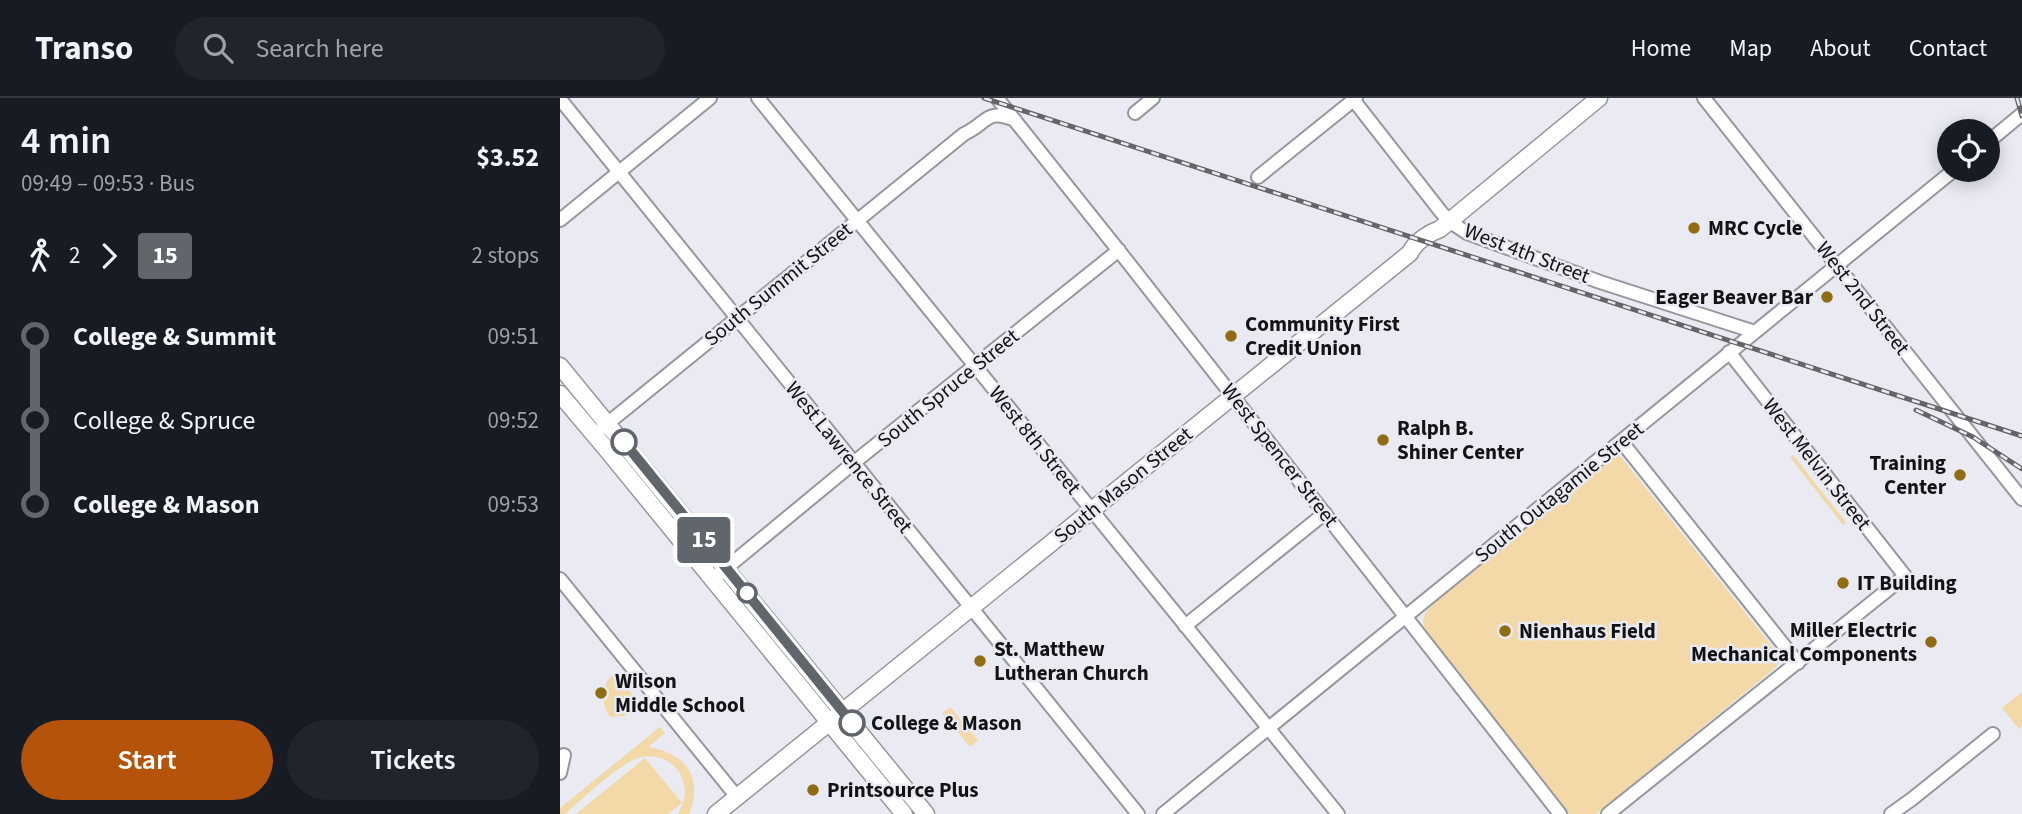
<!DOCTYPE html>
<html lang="en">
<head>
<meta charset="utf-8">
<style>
  :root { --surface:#171b24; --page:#20242c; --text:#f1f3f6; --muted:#9ea1a6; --line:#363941; --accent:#b45309 }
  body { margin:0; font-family:"Source Sans 3",sans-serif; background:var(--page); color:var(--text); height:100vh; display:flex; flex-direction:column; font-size:26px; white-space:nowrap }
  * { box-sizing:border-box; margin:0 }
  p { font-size:23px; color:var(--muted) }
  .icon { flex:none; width:38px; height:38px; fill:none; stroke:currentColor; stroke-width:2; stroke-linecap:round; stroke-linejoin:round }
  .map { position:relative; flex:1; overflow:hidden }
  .drawer { display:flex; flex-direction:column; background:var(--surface); width:560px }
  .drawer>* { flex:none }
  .badge { padding:0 14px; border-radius:5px; font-size:24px; line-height:46px }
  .controls { position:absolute; left:1377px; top:21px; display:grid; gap:14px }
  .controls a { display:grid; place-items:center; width:63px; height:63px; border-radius:50%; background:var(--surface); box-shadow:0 4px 18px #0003; font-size:35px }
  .map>.badge { position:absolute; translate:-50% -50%; box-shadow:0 0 0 4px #fff }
  .legs { display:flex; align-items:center; gap:10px; height:77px; padding:0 21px; font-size:23px }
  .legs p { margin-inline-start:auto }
  .overview { display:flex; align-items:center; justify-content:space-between; height:119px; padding:0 21px }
  h1 { font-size:38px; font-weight:600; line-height:52px }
  .primary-button { display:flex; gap:14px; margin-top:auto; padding:14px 21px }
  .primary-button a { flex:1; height:80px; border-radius:42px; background:var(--accent); color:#fff; font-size:28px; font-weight:600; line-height:80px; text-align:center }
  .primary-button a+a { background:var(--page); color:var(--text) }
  ul { padding:0 21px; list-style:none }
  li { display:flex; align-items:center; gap:24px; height:84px; font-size:26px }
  li i { display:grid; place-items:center; width:10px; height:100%; margin:0 9px; background:currentColor }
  li i::after { content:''; width:18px; height:18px; margin:-9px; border:5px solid; border-radius:50%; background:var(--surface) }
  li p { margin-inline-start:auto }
  li:first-child i { background:linear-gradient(#0000 50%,currentColor 0) }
  li:last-child i { background:linear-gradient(currentColor 50%,#0000 0) }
  header { display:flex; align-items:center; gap:42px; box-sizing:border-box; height:98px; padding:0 35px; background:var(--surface); border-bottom:2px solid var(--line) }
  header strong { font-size:33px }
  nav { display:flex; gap:38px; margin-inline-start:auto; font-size:24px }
  .search { width:490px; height:63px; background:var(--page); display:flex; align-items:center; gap:18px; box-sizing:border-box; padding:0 24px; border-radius:38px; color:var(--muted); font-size:26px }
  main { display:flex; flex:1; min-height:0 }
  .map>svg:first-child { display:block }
  .green { fill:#f2d9a7 }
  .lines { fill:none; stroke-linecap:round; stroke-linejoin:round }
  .minor-casing { stroke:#96979e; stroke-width:16 }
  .major-casing { stroke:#96979e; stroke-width:19 }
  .minor { stroke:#fff; stroke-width:12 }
  .major { stroke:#fff; stroke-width:16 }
  .rail-casing { stroke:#646469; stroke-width:5 }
  .rail { stroke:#e9eaf2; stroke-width:2.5; stroke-dasharray:8; stroke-linecap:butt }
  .line-1-casing { stroke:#fff; stroke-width:16 }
  .line-1 { stroke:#61666c; stroke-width:10 }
  .poi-dot { fill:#906c12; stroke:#e9eaf2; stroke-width:2.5 }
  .stop-1-dot { fill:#fff; stroke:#61666c; stroke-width:3.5 }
  .labels { text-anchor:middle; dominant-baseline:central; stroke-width:5; stroke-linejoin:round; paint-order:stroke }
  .poi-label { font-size:21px; font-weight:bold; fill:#131316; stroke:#e9eaf2; text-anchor:start }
  .street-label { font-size:21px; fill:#131316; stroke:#e9eaf2 }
  .stop-label { font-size:21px; font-weight:bold; fill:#131316; stroke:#e9eaf2; text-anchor:start }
</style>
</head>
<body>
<header>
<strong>Transo</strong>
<div class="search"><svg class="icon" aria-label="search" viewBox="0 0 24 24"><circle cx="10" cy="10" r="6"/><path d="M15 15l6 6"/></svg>Search here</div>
<nav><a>Home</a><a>Map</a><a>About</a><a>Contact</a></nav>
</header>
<main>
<section class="drawer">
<div class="overview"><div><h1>4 min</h1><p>09:49 – 09:53 · Bus</p></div><b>$3.52</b></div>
<div class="legs"><svg class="icon" aria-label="walk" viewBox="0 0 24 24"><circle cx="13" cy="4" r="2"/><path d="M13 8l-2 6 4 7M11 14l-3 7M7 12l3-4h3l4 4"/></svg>2<svg class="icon" aria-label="forward" viewBox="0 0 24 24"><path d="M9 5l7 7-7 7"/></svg><b class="badge" style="background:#61666c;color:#fff">15</b><p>2 stops</p></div>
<ul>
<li><i style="color:#61666c"></i><b>College &amp; Summit</b><p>09:51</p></li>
<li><i style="color:#61666c"></i><span>College &amp; Spruce</span><p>09:52</p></li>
<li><i style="color:#61666c"></i><b>College &amp; Mason</b><p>09:53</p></li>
</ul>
<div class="primary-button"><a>Start</a><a>Tickets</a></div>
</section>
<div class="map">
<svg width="1462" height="716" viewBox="0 0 1462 716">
  <rect width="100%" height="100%" fill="#e9eaf2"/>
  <!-- green -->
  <path class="green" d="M 1056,357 L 1061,359 L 1218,556 L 1220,563 L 1215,570 L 1036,716 L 1009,716 L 866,533 C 859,521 866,514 875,504 Z
    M 1233,357 L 1286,424 L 1283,427 L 1230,359 Z
    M 56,576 L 79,605 L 64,618 L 50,619 C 41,607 42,592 49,580 Z
    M 1462,594 L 1462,628 L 1459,631 L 1442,610 Z
    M 390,609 L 418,642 L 410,649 L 382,615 Z
    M 100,629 L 105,635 L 88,649 C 125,655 144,679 129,716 L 118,716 C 125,705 127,692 122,680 C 116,663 95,654 78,660 C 59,666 21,702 5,716 L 0,716 L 0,710 Z
    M 85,660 L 122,705 L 108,716 L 16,716 Z"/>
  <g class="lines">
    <!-- minor casing -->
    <g class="minor-casing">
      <path id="minor" d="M 198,0 L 778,716
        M 437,0 L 567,163 L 1000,716
        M 792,0 L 881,114 L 889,123 L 907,135 L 1040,184 L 1195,234
        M 1144,0 L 1462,401
        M 0,1 L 578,716
        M 575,15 L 593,0
        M 1428,44 L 1462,16
        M 698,79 L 796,0
        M 0,122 L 150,0
        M 42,330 L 404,36 C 429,25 424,10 455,22
        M 1061,343 L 1238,565
        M 159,476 L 302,358 L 559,152
        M 0,481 L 177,699
        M 625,528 L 765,415
        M 0,675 L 4,657
        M 603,716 L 1394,72
        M 1048,716 L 1345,478 L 1169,254
        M 1331,716 L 1352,701 L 1433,636"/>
    </g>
    <!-- major casing -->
    <g class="major-casing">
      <path id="major" d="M 0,268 L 366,716
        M 0,296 L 48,353 L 344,716
        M 156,716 L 850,155 C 855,144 869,135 880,131 L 1039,0"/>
    </g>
    <!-- minor -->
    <use href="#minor" class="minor"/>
    <!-- major -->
    <use href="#major" class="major"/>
    <!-- rail casing -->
    <g class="rail-casing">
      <path id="rail" d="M 424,0 L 1462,338
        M 1457,0 L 1462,18
        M 1356,312 L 1413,339 L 1462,371"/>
    </g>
    <!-- rail -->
    <use href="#rail" class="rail"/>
  </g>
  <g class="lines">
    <!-- line-1 casing -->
    <g class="line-1-casing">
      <path id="line-1" d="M 64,344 L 292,625"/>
    </g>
    <!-- line-1 -->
    <use href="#line-1" class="line-1"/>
  </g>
  <!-- markers -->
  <g class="poi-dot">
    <circle cx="1134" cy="130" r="7"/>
    <circle cx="1267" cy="199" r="7"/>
    <circle cx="671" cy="238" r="7"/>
    <circle cx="823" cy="342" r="7"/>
    <circle cx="1400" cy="377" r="7"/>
    <circle cx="1283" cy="485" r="7"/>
    <circle cx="945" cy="533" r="7"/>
    <circle cx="1371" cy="544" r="7"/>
    <circle cx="420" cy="563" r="7"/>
    <circle cx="41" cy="595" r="7"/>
    <circle cx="253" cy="692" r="7"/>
  </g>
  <g class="stop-1-dot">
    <circle cx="64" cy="344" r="12"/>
    <circle cx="187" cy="495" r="9"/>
    <circle cx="292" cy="625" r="12"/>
  </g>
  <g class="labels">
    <!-- poi labels -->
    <g class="poi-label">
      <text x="1148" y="130">MRC Cycle</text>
      <text x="1253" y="199" text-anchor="end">Eager Beaver Bar</text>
      <text x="685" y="226">Community First<tspan x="685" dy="24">Credit Union</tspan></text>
      <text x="837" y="330">Ralph B.<tspan x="837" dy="24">Shiner Center</tspan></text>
      <text x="1386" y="365" text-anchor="end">Training<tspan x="1386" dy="24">Center</tspan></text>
      <text x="1297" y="485">IT Building</text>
      <text x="1357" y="532" text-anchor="end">Miller Electric<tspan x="1357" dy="24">Mechanical Components</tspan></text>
      <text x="959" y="533">Nienhaus Field</text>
      <text x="434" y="551">St. Matthew<tspan x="434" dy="24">Lutheran Church</tspan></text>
      <text x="55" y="583">Wilson<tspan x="55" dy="24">Middle School</tspan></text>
      <text x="267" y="692">Printsource Plus</text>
    </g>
    <!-- street labels -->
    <g class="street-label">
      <text transform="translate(967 155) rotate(21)">West 4th Street</text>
      <text transform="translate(218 186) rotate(-39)">South Summit Street</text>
      <text transform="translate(1303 200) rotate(52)">West 2nd Street</text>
      <text transform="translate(388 290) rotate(-39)">South Spruce Street</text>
      <text transform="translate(475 342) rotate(51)">West 8th Street</text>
      <text transform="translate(720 357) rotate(52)">West Spencer Street</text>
      <text transform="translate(289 359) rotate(51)">West Lawrence Street</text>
      <text transform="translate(1257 366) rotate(52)">West Melvin Street</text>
      <text transform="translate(563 387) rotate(-39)">South Mason Street</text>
      <text transform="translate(999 394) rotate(-39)">South Outagamie Street</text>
    </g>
    <!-- stop labels -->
    <g class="stop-label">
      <text x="311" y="625">College &amp; Mason</text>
    </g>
  </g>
</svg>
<div class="controls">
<a><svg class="icon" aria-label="locate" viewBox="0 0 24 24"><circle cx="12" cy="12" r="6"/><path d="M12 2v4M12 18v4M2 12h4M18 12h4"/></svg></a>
</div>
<b class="badge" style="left:144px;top:442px;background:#61666c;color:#fff">15</b>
</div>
</main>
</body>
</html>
